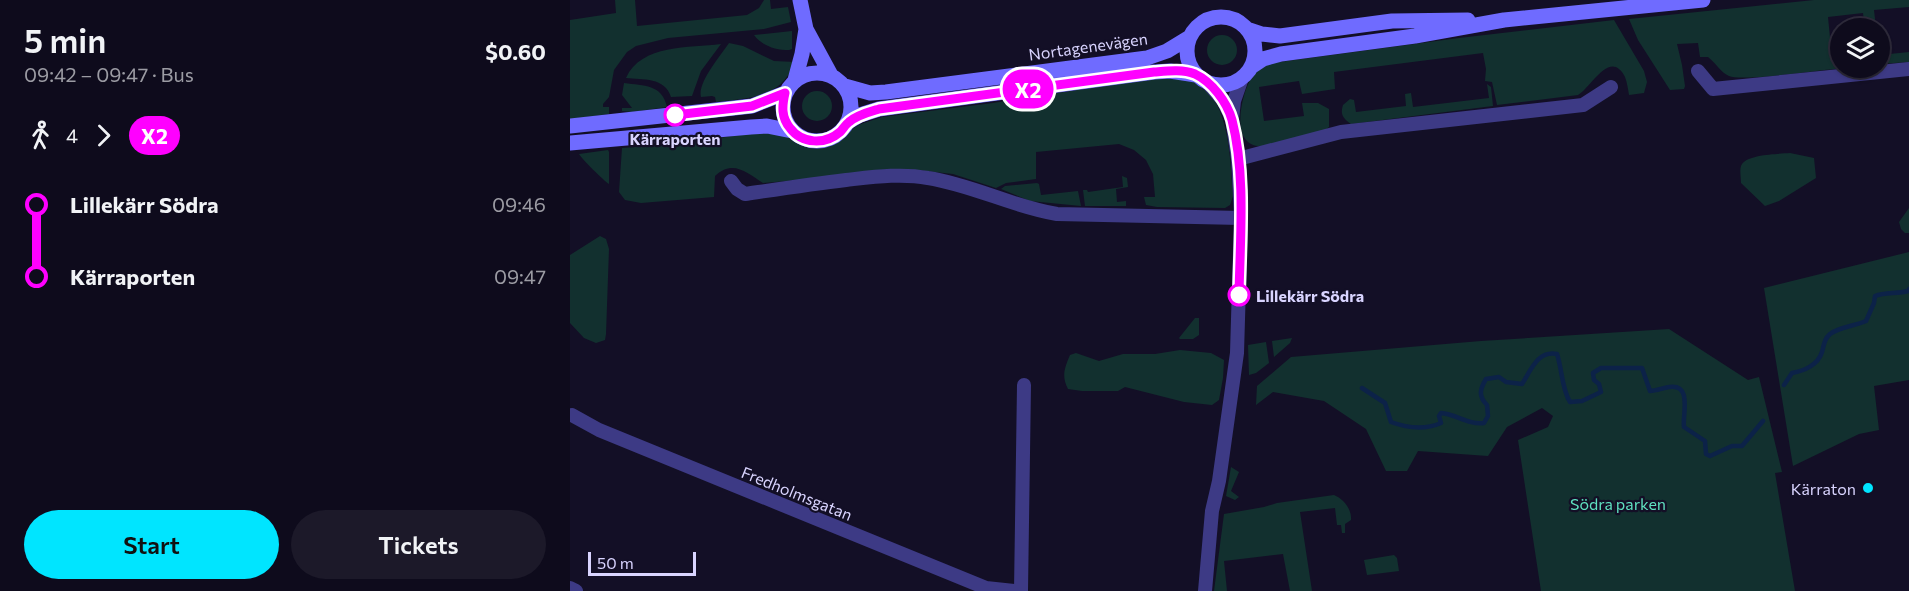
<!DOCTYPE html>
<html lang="en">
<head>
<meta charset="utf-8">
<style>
  :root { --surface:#0e0b1c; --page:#1c1929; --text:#f1f3f6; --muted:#9b9ba3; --line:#2e2b3b; --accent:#00e5ff }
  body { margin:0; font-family:Commissioner,sans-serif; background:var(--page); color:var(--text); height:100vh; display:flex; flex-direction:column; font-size:22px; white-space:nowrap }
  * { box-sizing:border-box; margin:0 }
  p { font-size:20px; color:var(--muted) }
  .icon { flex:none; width:33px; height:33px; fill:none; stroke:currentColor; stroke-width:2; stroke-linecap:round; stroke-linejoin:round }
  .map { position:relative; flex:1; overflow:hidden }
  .details { display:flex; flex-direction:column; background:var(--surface); width:570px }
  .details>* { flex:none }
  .badge { padding:0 12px; border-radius:20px; font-size:21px; line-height:39px }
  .tools { position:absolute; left:1260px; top:18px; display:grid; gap:12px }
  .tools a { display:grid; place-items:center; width:60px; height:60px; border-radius:50%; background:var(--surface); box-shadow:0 2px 4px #0004,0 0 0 2px var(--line); font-size:30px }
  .scale { position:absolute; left:18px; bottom:15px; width:108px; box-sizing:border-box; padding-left:6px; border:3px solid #d9d4ff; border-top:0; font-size:16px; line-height:21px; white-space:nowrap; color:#d9d4ff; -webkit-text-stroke:4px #130f26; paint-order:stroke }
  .map>.badge { position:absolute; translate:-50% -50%; box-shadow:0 0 0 3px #fff }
  .legs { display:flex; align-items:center; gap:9px; height:66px; padding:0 24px; font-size:20px }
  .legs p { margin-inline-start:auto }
  .overview { display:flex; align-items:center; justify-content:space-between; height:102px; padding:0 24px }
  h1 { font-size:33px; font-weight:600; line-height:45px }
  .cta { display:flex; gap:12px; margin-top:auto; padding:12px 24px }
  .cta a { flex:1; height:69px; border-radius:36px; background:var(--accent); color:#111; font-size:24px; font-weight:600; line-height:69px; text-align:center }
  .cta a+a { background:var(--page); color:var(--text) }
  ul { padding:0 24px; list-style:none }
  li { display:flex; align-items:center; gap:21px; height:72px; font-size:22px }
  li i { display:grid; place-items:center; width:9px; height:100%; margin:0 8px; background:currentColor }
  li i::after { content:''; width:15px; height:15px; margin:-8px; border:4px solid; border-radius:50%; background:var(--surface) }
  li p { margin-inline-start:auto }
  li:first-child i { background:linear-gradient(#0000 50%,currentColor 0) }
  li:last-child i { background:linear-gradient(currentColor 50%,#0000 0) }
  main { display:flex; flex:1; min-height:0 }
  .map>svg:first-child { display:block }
  .green { fill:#12302f }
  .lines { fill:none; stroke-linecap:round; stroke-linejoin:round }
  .stream { stroke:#0c2248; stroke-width:4.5 }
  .street { stroke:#3d3a85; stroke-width:14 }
  .secondary { stroke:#6f6bff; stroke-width:15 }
  .line-1-casing { stroke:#fff; stroke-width:14 }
  .line-1 { stroke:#f0f; stroke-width:9 }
  .stop-1-dot { fill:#fff; stroke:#f0f; stroke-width:3 }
  .poi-dot { fill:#00e5ff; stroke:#130f26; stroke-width:2 }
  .labels { text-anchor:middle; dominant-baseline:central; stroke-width:4.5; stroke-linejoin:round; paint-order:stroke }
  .street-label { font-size:16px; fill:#d9d4ff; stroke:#130f26 }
  .stop-label { font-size:16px; font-weight:bold; fill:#d9d4ff; stroke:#130f26 }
  .poi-label { font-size:16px; fill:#d9d4ff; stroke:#130f26; text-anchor:end }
  .park-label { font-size:16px; fill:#5fe0c0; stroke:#130f26 }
</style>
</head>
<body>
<main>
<section class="details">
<div class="overview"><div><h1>5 min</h1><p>09:42 – 09:47 · Bus</p></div><b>$0.60</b></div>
<div class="legs"><svg class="icon" aria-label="walk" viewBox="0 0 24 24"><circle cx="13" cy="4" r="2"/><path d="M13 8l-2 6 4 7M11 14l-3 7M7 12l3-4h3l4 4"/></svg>4<svg class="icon" aria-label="forward" viewBox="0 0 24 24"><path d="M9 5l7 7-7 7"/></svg><b class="badge" style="background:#f0f;color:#fff">X2</b></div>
<ul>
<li><i style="color:#f0f"></i><b>Lillekärr Södra</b><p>09:46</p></li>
<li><i style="color:#f0f"></i><b>Kärraporten</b><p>09:47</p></li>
</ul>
<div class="cta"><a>Start</a><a>Tickets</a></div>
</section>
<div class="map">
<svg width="1339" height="591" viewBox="0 0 1339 591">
  <rect width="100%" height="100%" fill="#130f26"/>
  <!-- green -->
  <path class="green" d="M 45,0 L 65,0 L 67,26 L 177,15 L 189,8 L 194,0 L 200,0 L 201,9 L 218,7 L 221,22 L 194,29 L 98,38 L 66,46 L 57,52 L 44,70 L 39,97 L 33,104 L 33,107 L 39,107 L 39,114 L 0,119 L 0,20 L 46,13 Z
    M 1244,0 L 1339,0 L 1339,7 L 1304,10 L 1306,28 L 1295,28 L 1293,13 L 1258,17 L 1262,58 L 1270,57 L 1270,68 L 1276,68 C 1255,69 1173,82 1159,76 C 1150,72 1146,63 1138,57 L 1130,57 L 1128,43 L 1107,44 L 1112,65 L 1115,86 L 1114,89 L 1100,90 L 1068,40 L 1059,19 Z
    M 1044,20 L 1074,71 L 1077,82 L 1074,93 L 1059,95 C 1058,89 1057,82 1055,77 C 1040,48 1021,88 1008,95 L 927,105 L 922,82 L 915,81 L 916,69 L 913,53 L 764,72 L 765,89 L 732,94 L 729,81 L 689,87 L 694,121 L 734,116 L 732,103 L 748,103 L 759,109 L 759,127 L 755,130 L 694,146 C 660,149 670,101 679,82 C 683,74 689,70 695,64 L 889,38 Z
    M 222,31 L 222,49 L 219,50 C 206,50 192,46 184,35 Z
    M637 50a15 15 0 1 1 30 0a15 15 0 1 1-30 0Z
    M 159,43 L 173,46 L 204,61 L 225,62 C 210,100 180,97 146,102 L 145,97 L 142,96 L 131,97 C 127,83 151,55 159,43 Z
    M 151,44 L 131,71 L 122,96 L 101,97 C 95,77 73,80 56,78 C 71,44 120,48 151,44 Z
    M 1339,52 L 1339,62 L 1310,64 L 1310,55 Z
    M 590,77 C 600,77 614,76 623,80 C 661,98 660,161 663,196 L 660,205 L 655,208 L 587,207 L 576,205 L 574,197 L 585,197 L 583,174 L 576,160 L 564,150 L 549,144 L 466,152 L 466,179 L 436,183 L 426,188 L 383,174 L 347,170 L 193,183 C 177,173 163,159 145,176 L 144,197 L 71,203 L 55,200 L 49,192 L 52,148 L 105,144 L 193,132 L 210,134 L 237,146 L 252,147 L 267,143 L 283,128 L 291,124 L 312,117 L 423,103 Z
    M 54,83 C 74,86 92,84 97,107 L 62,112 L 52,111 L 52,108 L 62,108 L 52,95 Z
    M 917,84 L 921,87 L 923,106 L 781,124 C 773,118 770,115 773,105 L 780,99 L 784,100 L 786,112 L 836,106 L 835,94 L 841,93 L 843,107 L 919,98 Z
    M232 106a15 15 0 1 1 30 0a15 15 0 1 1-30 0Z
    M 38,150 L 39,152 L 39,184 C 34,181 11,158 9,154 Z
    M 1220,153 L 1244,158 L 1246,178 L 1209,201 L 1195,206 L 1171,183 C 1171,177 1169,168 1172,164 C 1179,154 1209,154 1220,153 Z
    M 552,176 L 557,178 L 558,187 L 546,189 L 547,202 L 556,201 L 556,206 L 515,206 L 513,190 L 517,190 L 518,192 L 553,187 Z
    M 467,183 L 469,184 L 471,195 L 508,191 L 511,206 L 460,201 L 431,189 L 435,186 Z
    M 1339,208 L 1339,233 L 1335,233 L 1331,229 L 1329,222 Z
    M 30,236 L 36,239 L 39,249 L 36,334 L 35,340 L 26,343 L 14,338 L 0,323 L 0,255 Z
    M 1339,252 L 1339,380 L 1304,386 L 1309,430 L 1289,434 L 1223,466 L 1194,288 Z
    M 625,318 L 629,318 L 629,335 L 623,339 L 610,339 L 609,338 Z
    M 1099,329 L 1178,380 L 1189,377 L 1212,472 L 1205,473 L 1225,591 L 971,591 L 948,440 L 978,427 L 983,416 L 972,408 L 937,427 L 918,456 L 848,451 L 837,471 L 816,471 L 796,429 L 754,401 L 703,392 L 686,405 L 687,386 L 721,357 L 911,341 Z
    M 722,338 L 720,343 L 704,357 L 702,341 Z
    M 696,342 L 699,363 L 686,373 L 679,375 L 678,345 Z
    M 610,350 L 641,353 L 654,360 L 653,378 L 649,400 L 642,405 L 614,402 L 555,387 L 548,391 L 512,391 L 498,389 C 491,376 495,367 500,355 L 506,353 L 529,361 L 553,354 L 585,354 Z
    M 661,467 L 669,472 L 661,491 L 669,497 L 665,500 L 656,496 Z
    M 764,495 C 774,499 782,510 781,520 L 775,524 L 775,533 L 772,533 L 771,525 L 767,525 L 765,508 L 730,512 L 742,591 L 720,591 L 713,554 L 654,561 L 657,591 L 644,591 L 654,514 L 694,507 L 707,503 Z
    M 824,555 L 827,558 L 829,571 L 797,575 L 794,560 Z"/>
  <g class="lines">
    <!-- stream -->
    <path class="stream" d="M 1214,385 L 1222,373 C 1234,371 1248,365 1252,352 C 1254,345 1254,339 1260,334 C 1269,327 1285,326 1296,321 L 1304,303 L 1305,296 C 1315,292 1327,294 1338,291 L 1339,289
      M 792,388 L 815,403 L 821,422 C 837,428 855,430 871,423 L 869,416 L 871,413 C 886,414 898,425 914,423 L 918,416 L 917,405 C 908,396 910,389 916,379 L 929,377 L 936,382 L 952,384 C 961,370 968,350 987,354 C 992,369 992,390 1000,402 L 1012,401 L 1031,392 L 1029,384 L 1024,380 L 1023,373 L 1031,368 L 1072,368 L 1080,391 C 1087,391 1092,388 1099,387 C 1123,383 1112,416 1114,427 L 1135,441 L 1136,454 L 1140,456 L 1162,446 L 1172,446 L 1193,421"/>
    <!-- street -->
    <path class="street" d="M 1128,71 L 1143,89 L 1339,69
      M 638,83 L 653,100 L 662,119
      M 668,159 L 771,132 L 1013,105 L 1041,87
      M 161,181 L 167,189 L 175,194 C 209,189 242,184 276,180 C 303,177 331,173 358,178 C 403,185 443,207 487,214 L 671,218
      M 2,415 L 29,430 L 416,588 L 444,591
      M 0,588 L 6,591
      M 451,591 L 454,385
      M 635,591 L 642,511 L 649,481 L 667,353 L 671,218 L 668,159 L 662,119 L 664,101 L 672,78"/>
    <!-- secondary -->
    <path class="secondary" d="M 230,0 L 236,29 L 261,75
      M617 51a34 34 0 1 1 68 0a34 34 0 1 1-68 0Z
      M 677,29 L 692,34 L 710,36 L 822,21 L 898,20
      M 681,67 L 693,59 L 711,54 L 845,36 L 934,20 L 1133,0
      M213 107a34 34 0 1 1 68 0a34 34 0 1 1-68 0Z
      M 225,80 L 232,54 L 236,29
      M 275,86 L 300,93 L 316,92 L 577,58 L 597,51 L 620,37
      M 278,122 L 290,115 L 309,109 L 584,72 L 600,71 L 626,75
      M 0,126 L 182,106 L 215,93
      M 0,143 L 181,127 L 197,126 L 222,131"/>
  </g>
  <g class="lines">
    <!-- line-1 casing -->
    <g class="line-1-casing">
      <path id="line-1" d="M 105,115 L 182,106 L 215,93 C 212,106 211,117 220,128 C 232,144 255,145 270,132 C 273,129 275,125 279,122 C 287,115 299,112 309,109 L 584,72 C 597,71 612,69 625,74 C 642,82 657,102 662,120 C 676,174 670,240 669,295"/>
    </g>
    <!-- line-1 -->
    <use href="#line-1" class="line-1"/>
  </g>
  <!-- markers -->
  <g class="stop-1-dot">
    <circle cx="105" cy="115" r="10"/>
    <circle cx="669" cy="295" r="10"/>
  </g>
  <circle class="poi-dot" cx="1298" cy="488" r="6"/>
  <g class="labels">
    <!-- street labels -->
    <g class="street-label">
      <text transform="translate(518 46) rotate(-8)">Nortagenevägen</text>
      <text transform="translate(227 493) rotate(22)">Fredholmsgatan</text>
    </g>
    <!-- stop labels -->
    <g class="stop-label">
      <text x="105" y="138">Kärraporten</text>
      <text x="686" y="295" text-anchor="start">Lillekärr Södra</text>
    </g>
    <!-- poi labels -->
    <g class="poi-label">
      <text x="1286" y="488">Kärraton</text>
    </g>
    <!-- park labels -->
    <g class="park-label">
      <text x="1048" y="503">Södra parken</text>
    </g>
  </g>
</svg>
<div class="tools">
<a><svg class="icon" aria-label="layers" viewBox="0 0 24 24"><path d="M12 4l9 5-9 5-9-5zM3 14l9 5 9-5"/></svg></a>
</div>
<div class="scale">50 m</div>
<b class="badge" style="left:458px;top:89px;background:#f0f;color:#fff">X2</b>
</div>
</main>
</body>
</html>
